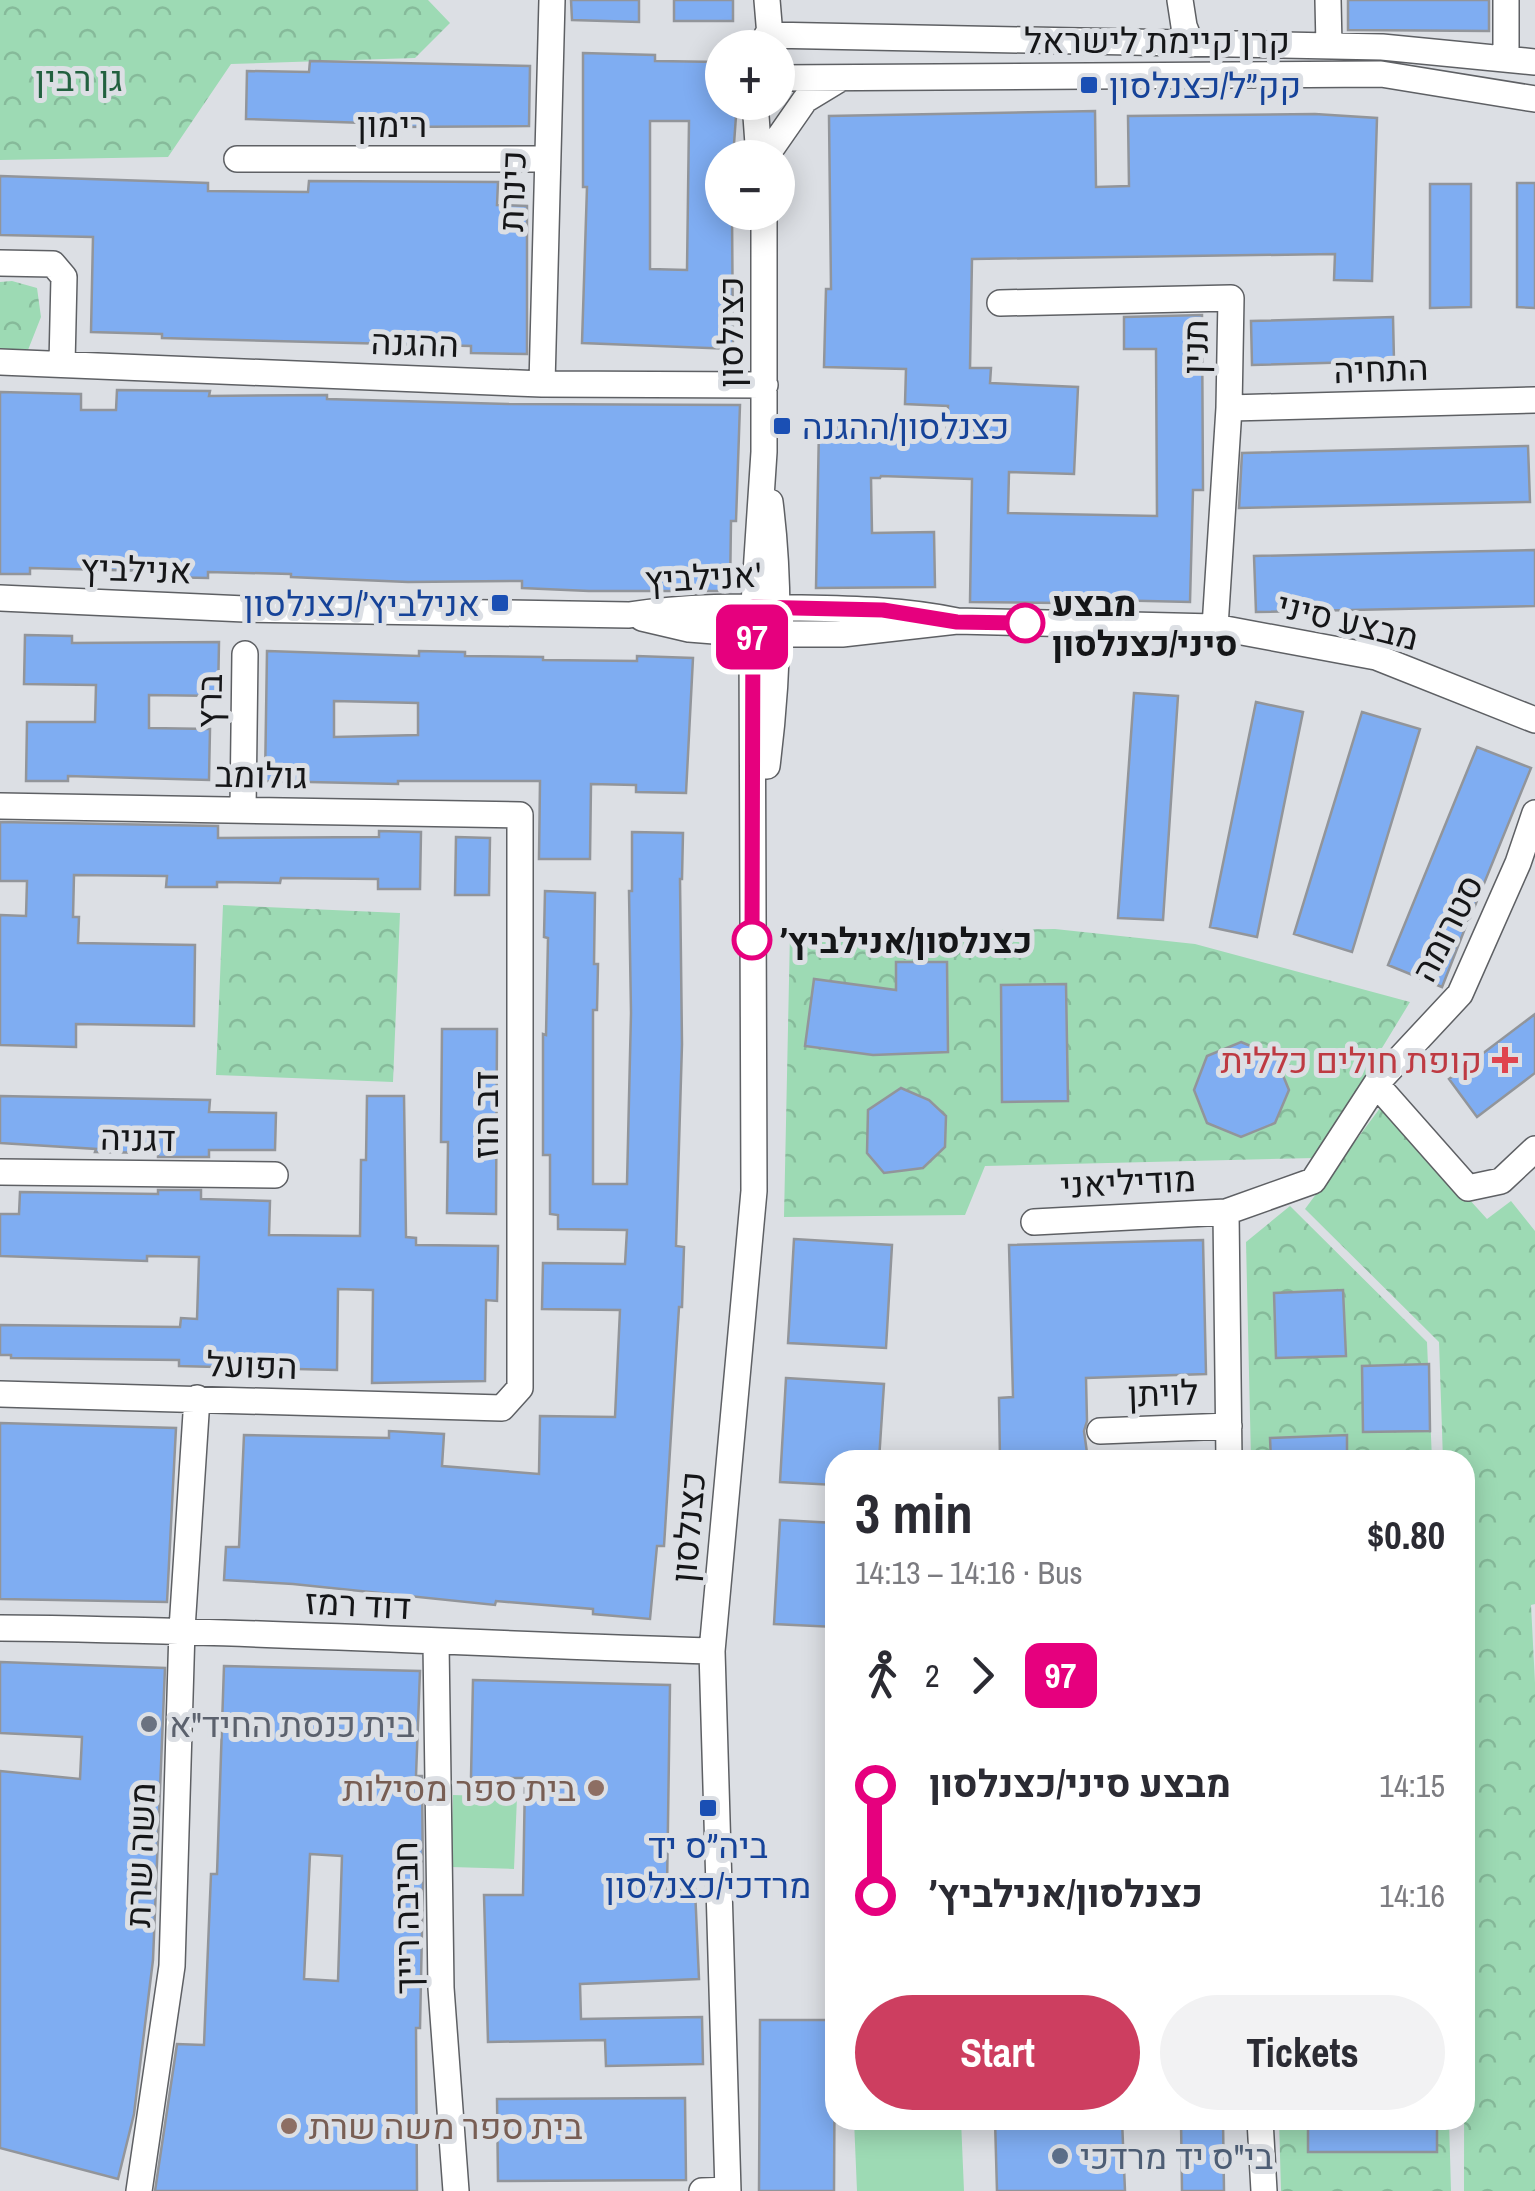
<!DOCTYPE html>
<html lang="en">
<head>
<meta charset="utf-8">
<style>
  :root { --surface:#fff; --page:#f2f2f3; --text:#2b2b33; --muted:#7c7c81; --accent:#cd3e60 }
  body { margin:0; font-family:"Archivo Narrow",Heebo,sans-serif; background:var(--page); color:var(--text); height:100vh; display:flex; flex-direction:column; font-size:38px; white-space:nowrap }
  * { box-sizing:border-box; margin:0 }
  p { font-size:32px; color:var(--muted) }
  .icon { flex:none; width:55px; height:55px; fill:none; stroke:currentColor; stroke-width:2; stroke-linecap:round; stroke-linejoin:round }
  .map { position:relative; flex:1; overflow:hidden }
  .side { position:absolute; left:825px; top:1450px; width:650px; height:680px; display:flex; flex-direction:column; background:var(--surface); border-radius:30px; box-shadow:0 5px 25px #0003 }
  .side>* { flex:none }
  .badge { padding:0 20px; border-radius:15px; font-size:35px; line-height:65px }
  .tools { position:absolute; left:705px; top:30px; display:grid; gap:20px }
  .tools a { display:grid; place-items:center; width:90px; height:90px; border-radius:50%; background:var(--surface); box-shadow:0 5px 25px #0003; font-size:50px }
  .map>.badge { position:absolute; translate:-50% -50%; box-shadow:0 0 0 5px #fff }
  .legs { display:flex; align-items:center; gap:15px; height:110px; padding:0 30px; font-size:32px }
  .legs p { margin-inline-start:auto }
  .headline { display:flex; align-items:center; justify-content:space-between; height:170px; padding:0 30px }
  h1 { font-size:55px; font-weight:700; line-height:75px }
  .button { display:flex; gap:20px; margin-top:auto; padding:20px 30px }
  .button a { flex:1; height:115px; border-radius:60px; background:var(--accent); color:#fff; font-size:40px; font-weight:700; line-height:115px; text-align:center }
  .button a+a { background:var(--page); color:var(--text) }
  ul { padding:0 30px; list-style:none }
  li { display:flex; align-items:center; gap:35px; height:110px; font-size:38px }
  li i { display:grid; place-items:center; width:15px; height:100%; margin:0 12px; background:currentColor }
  li i::after { content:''; width:25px; height:25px; margin:-12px; border:8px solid; border-radius:50%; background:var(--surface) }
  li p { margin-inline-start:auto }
  li:first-child i { background:linear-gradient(#0000 50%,currentColor 0) }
  li:last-child i { background:linear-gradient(currentColor 50%,#0000 0) }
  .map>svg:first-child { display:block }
  .park { fill:url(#park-crowns) }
  .pitch { fill:#9ddab4 }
  .building { fill:#7fadf2; stroke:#92959a; stroke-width:2.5; fill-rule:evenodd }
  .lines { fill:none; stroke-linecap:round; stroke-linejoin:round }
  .minor-casing { stroke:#5e6064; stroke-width:28 }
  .minor { stroke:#fff; stroke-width:25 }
  .line-1-casing { stroke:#fff; stroke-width:22 }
  .line-1 { stroke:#e6007e; stroke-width:15 }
  .transit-dot { fill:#1a4fb4; stroke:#dcdfe4; stroke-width:4 }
  .stop-1-dot { fill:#fff; stroke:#e6007e; stroke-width:5 }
  .health-dot { fill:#e0444e; stroke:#dcdfe4; stroke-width:4 }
  .worship-dot { fill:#6b7280; stroke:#dcdfe4; stroke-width:4 }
  .education-dot { fill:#8d6e63; stroke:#dcdfe4; stroke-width:4 }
  .service-dot { fill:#5c6f8a; stroke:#dcdfe4; stroke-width:4 }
  .labels { text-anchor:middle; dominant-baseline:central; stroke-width:10; stroke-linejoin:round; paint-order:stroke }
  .street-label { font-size:35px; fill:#151618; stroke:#dcdfe4 }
  .park-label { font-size:35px; fill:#22613f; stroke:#dcdfe4 }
  .transit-label { font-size:35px; fill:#164399; stroke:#dcdfe4; text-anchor:start }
  .stop-label { font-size:35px; font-weight:bold; fill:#151618; stroke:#dcdfe4; text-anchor:start }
  .health-label { font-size:35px; fill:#be3a42; stroke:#dcdfe4; text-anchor:end }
  .worship-label { font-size:35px; fill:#5b616d; stroke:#dcdfe4; text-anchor:start }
  .education-label { font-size:35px; fill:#785e54; stroke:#dcdfe4; text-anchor:end }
  .service-label { font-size:35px; fill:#4e5e75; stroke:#dcdfe4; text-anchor:start }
</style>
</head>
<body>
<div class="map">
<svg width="1535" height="2191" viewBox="0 0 1535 2191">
  <defs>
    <pattern id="park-crowns" width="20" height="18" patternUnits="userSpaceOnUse" patternTransform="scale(2.5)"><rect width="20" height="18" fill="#9ddab4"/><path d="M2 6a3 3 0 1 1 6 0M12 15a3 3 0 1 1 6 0" fill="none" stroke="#86ba9a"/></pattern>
  </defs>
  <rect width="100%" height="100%" fill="#dcdfe4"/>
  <!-- park -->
  <path class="park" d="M 0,0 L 428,0 L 450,23 L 415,58 L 231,64 L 168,157 L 0,160 Z
    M 12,281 L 37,288 L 41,317 L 28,350 L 0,349 L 0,282 Z
    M 223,905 L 400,913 L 393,1082 L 216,1075 Z
    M 1055,929 L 1195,944 L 1410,1002 L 1315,1158 L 985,1166 L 965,1215 L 784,1217 L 790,933 Z
    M 1383,1104 L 1487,1219 L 1511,1201 L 1535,1231 L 1535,1604 L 1531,1605 L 1535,1683 L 1535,2191 L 1464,2191 L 1465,1460 L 1443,1460 L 1439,1342 L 1305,1209 Z
    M 1290,1206 L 1427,1342 L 1432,1460 L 1251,1460 L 1246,1242 Z
    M 1279,2120 L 1449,2120 L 1451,2191 L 1281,2191 Z"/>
  <!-- pitch -->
  <path class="pitch" d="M 453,1795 L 517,1797 L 514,1869 L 451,1867 Z
    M 854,2120 L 961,2120 L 964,2191 L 857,2191 Z"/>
  <!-- building -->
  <path class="building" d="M 571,0 L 639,0 L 639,22 L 572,20 Z
    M 674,0 L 733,0 L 733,21 L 674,21 Z
    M 1348,0 L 1489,0 L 1489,31 L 1348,30 Z
    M 583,53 L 655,55 L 655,61 L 722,62 L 722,102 L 737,102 L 733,158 L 722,158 L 722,212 L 732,212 L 733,349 L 582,343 L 587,187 L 583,187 ZM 650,121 L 689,121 L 687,270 L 650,269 Z
    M 310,61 L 530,66 L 529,126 L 395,127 L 395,124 L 246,119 L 247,71 L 309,72 Z
    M 1095,111 L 1096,187 L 1129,186 L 1128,116 L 1315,114 L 1377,118 L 1372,281 L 1334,280 L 1335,254 L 972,259 L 970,368 L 991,368 L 990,383 L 1078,387 L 1074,474 L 1009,472 L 1008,513 L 1157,516 L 1156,349 L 1124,349 L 1124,317 L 1202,315 L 1203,490 L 1193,490 L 1190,602 L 1061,599 L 1061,603 L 970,602 L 972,479 L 881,476 L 880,478 L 871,478 L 872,533 L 934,532 L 935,587 L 816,588 L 819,427 L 882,428 L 881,437 L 946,439 L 948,406 L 905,404 L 906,369 L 824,367 L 826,289 L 831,289 L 829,116 Z
    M 0,176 L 208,183 L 208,191 L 308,192 L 309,181 L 498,182 L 497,205 L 527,206 L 527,354 L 471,353 L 471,346 L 162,338 L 162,334 L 91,332 L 93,237 L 0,235 Z
    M 1517,183 L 1535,183 L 1535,308 L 1517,307 Z
    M 1430,184 L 1471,184 L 1471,307 L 1430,308 Z
    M 1393,317 L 1394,361 L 1252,365 L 1251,321 Z
    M 117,390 L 210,391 L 209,396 L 327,395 L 327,399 L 508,404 L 740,405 L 736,521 L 731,521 L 730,591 L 589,591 L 522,588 L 522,581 L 408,582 L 291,577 L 291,574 L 208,572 L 208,578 L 160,577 L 160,571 L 108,570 L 30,568 L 30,574 L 0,574 L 0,392 L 81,394 L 81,410 L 116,410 Z
    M 1528,446 L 1530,502 L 1239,508 L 1242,453 Z
    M 1535,550 L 1535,606 L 1256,612 L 1254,556 Z
    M 25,635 L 72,636 L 72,643 L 219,642 L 218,696 L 149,695 L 149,728 L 210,729 L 209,780 L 68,776 L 68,781 L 26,781 L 27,722 L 95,722 L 96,685 L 24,684 Z
    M 267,651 L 419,656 L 419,651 L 465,652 L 465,656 L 543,657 L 543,660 L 637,661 L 637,656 L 693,658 L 686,793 L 636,792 L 636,785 L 591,784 L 590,859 L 539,859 L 540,781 L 398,781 L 398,784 L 265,781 ZM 334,701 L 418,703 L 418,735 L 334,737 Z
    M 1134,693 L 1178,696 L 1163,920 L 1118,918 Z
    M 1256,702 L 1303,712 L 1257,937 L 1210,927 Z
    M 1362,712 L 1420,729 L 1352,952 L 1294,934 Z
    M 1477,747 L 1531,768 L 1470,918 L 1464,923 L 1466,926 L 1442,987 L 1388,965 Z
    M 0,822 L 218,826 L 218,838 L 379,837 L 379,831 L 421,832 L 420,889 L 378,889 L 378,879 L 281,878 L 280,883 L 217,882 L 217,887 L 166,887 L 167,876 L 74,875 L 73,917 L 79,917 L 78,943 L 195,945 L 194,1026 L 76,1024 L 76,1047 L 0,1045 L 0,915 L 26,916 L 27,881 L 0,881 Z
    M 632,832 L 683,833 L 682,879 L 680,879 L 682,1044 L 676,1246 L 684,1247 L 682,1307 L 679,1307 L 664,1546 L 657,1546 L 650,1619 L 593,1614 L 593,1609 L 496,1601 L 495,1605 L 293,1584 L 224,1580 L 226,1547 L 239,1547 L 244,1435 L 389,1438 L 389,1431 L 444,1434 L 442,1466 L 539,1474 L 540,1416 L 615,1417 L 620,1310 L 542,1309 L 543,1263 L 625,1264 L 627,1230 L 558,1229 L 558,1215 L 550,1214 L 550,1155 L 543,1155 L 543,1034 L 546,1035 L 548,938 L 544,937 L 545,891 L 595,893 L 594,964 L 598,964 L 597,1010 L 593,1010 L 593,1184 L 627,1184 L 631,1013 L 629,891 L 632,891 Z
    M 456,837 L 490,838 L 489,895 L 455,895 Z
    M 896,962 L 947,962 L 948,1052 L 873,1055 L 805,1046 L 814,979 L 896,990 Z
    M 1066,984 L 1068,1101 L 1002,1102 L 1001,985 Z
    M 1535,1014 L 1535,1073 L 1477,1117 L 1449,1079 Z
    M 442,1029 L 497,1029 L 496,1214 L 447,1213 L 448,1142 L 441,1142 Z
    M 1241,1042 L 1275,1056 L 1289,1090 L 1275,1123 L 1241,1137 L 1207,1123 L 1194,1090 L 1207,1056 Z
    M 901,1088 L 929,1100 L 946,1116 L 945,1147 L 923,1168 L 884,1173 L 867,1153 L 868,1110 Z
    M 0,1096 L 210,1100 L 209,1112 L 276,1113 L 275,1150 L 209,1150 L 209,1157 L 158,1157 L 158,1153 L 95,1152 L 96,1149 L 0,1143 Z
    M 367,1096 L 404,1096 L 406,1237 L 416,1238 L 416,1245 L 498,1246 L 497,1301 L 486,1300 L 485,1381 L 372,1383 L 373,1290 L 338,1289 L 337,1370 L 179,1366 L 179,1360 L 11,1358 L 11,1355 L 0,1355 L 0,1325 L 180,1327 L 181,1318 L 197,1319 L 199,1257 L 147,1256 L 147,1261 L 0,1256 L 0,1214 L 19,1214 L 20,1192 L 158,1194 L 158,1190 L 201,1190 L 201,1199 L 270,1201 L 269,1235 L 360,1236 L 361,1160 L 366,1160 Z
    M 794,1239 L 892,1245 L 886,1348 L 788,1343 Z
    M 1203,1240 L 1206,1374 L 1086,1378 L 1087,1421 L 1084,1431 L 1088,1460 L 1000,1460 L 999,1398 L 1013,1397 L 1009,1245 Z
    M 1343,1290 L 1346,1356 L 1276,1358 L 1274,1293 Z
    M 1429,1364 L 1430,1431 L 1363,1432 L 1362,1366 Z
    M 786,1378 L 884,1384 L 879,1460 L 835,1460 L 835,1485 L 780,1482 Z
    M 0,1423 L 176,1428 L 167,1602 L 0,1599 Z
    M 1347,1435 L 1347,1460 L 1271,1460 L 1270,1438 Z
    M 780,1520 L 835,1523 L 835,1627 L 774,1624 Z
    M 0,1662 L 165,1668 L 153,1960 L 134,2114 L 118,2179 L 0,2148 L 0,1771 L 80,1779 L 82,1737 L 0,1733 Z
    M 224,1666 L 420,1671 L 416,1776 L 422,1776 L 423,1882 L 420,2028 L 416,2028 L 417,2191 L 155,2191 L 177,2044 L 204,2045 L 211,1874 L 217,1874 ZM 310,1854 L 342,1856 L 338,1981 L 304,1979 Z
    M 473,1680 L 670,1685 L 667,1890 L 695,1889 L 699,1979 L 580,1984 L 581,2019 L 702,2017 L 703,2064 L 606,2066 L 605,2040 L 488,2042 L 484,1895 L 523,1895 L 525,1778 L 471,1778 Z
    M 760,2020 L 835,2020 L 834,2191 L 759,2191 Z
    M 685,2098 L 686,2180 L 498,2181 L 497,2099 Z
    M 995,2120 L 1122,2120 L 1125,2191 L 997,2191 Z
    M 1181,2120 L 1223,2120 L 1224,2191 L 1182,2191 Z
    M 1308,2120 L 1437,2120 L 1437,2152 L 1308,2152 Z"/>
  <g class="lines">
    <!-- minor casing -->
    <g class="minor-casing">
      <path id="minor" d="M 767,0 L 771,48
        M 1180,0 L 1184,26 L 1191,44
        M 1328,0 L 1329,46
        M 1506,0 L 1506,59
        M 767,35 L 1382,47 L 1535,62
        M 778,78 L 1381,74 L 1535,99
        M 755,102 L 759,158
        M 773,146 L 805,100 L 838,80
        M 237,159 L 547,159
        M 0,263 L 53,264 L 64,277 L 62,364
        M 1000,303 L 1231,298 L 1229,408 L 1215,627
        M 0,362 L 542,384 L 765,385
        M 542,384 L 552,0
        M 1229,408 L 1535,400
        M 0,598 L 245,609 L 629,615 C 686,606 743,606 801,608 C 854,609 905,610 957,621
        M 642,618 L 689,629 L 752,634 L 842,634 L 957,621 L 1215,627 L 1376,657 L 1535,720
        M 767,766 C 778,679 781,589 770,502
        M 0,806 L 520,815 L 520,1388 L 502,1408 L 0,1394
        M 243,809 L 245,654
        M 1376,1084 L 1468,1188 L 1501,1181 L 1535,1149
        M 0,1172 L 275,1175
        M 1226,1212 L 1229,1460
        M 1034,1222 L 1226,1212 L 1313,1181 L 1376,1084 L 1460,994 L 1518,863 L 1535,813
        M 1100,1431 L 1229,1426
        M 0,1628 C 237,1630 474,1644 712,1651
        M 436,1643 L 441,1988 L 456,2191
        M 1260,2120 L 1264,2191
        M 139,2191 L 172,1966 L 182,1629 L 197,1398
        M 702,2191 L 728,2190
        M 728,2191 L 712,1651 L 754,1191 L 752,634 L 764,452 L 764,212"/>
    </g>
    <!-- minor -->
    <use href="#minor" class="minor"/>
  </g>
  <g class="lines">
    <!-- line-1 casing -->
    <g class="line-1-casing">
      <path id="line-1" d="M 752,940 L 753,607 L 883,610 L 957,622 L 1025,623"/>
    </g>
    <!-- line-1 -->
    <use href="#line-1" class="line-1"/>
  </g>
  <!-- markers -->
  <g class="transit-dot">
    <rect x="1079" y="75" width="20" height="20" rx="5"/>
    <rect x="772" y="416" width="20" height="20" rx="5"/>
    <rect x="490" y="593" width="20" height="20" rx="5"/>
    <rect x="698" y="1798" width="20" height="20" rx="5"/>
  </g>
  <g class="stop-1-dot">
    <circle cx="1025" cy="623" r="18"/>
    <circle cx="752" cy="940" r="18"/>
  </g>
  <path class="health-dot" d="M1500 1045h10v10h10v10h-10v10h-10v-10h-10v-10h10z"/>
  <circle class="worship-dot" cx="149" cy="1724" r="10"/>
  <g class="education-dot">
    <circle cx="596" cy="1788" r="10"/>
    <circle cx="289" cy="2126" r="10"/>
  </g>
  <circle class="service-dot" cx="1060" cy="2156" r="10"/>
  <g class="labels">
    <!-- street labels -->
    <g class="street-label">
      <text x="1157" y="40">קרן קיימת לישראל</text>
      <text x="392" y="124">רימון</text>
      <text transform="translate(512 191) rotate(-88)">כינרת</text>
      <text transform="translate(730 332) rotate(-90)">כצנלסון</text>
      <text transform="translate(415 343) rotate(2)">ההגנה</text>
      <text transform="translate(1195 347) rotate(-89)">תנין</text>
      <text transform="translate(1381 369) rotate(-2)">התחיה</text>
      <text transform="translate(136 569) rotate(2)">אנילביץ</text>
      <text transform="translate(703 577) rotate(-3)">אנילביץ'</text>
      <text transform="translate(1348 621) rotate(14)">מבצע סיני</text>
      <text transform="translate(209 701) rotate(-89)">ברץ</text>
      <text transform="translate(261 775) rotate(1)">גולומב</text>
      <text transform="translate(1447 928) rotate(-63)">סטרומה</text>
      <text transform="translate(485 1115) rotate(-90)">דב הוז</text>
      <text transform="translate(138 1138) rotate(1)">דגניה</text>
      <text transform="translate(1128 1182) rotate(-3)">מודיליאני</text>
      <text transform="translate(252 1365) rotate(2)">הפועל</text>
      <text transform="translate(1163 1393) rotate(-2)">לויתן</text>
      <text transform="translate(688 1527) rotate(-85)">כצנלסון</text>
      <text transform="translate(358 1604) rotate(3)">דוד רמז</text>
      <text transform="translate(140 1855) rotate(-88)">משה שרת</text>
      <text transform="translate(406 1918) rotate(-91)">חביבה רייך</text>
    </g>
    <!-- park labels -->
    <g class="park-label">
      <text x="79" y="78">גן רבין</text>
    </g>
    <!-- transit labels -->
    <g class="transit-label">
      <text x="1109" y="85">קק״ל/כצנלסון</text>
      <text x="802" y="426">כצנלסון/ההגנה</text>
      <text x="480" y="603" text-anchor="end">אנילביץ׳/כצנלסון</text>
      <text x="708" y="1845" text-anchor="middle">ביה״ס יד<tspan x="708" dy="40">מרדכי/כצנלסון</tspan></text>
    </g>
    <!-- stop labels -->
    <g class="stop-label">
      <text x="1052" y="603">מבצע<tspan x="1052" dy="40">סיני/כצנלסון</tspan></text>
      <text x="780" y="940">כצנלסון/אנילביץ׳</text>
    </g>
    <!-- health labels -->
    <g class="health-label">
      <text x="1482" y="1060">קופת חולים כללית</text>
    </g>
    <!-- worship labels -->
    <g class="worship-label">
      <text x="169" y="1724">בית כנסת החיד"א</text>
    </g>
    <!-- education labels -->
    <g class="education-label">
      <text x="576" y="1788">בית ספר מסילות</text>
      <text x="309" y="2126" text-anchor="start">בית ספר משה שרת</text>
    </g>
    <!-- service labels -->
    <g class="service-label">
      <text x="1080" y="2156">בי"ס יד מרדכי</text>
    </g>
  </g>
</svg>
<div class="tools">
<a>+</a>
<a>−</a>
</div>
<b class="badge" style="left:752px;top:637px;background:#e6007e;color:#fff">97</b>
<section class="side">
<div class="headline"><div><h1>3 min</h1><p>14:13 – 14:16 · Bus</p></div><b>$0.80</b></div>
<div class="legs"><svg class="icon" aria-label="walk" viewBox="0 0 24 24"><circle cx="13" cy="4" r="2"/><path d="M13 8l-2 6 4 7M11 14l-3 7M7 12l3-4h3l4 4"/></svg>2<svg class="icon" aria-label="forward" viewBox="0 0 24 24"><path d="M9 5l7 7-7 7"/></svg><b class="badge" style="background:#e6007e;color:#fff">97</b></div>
<ul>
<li><i style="color:#e6007e"></i><b>מבצע סיני/כצנלסון</b><p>14:15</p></li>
<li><i style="color:#e6007e"></i><b>כצנלסון/אנילביץ׳</b><p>14:16</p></li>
</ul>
<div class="button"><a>Start</a><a>Tickets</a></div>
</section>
</div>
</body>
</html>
